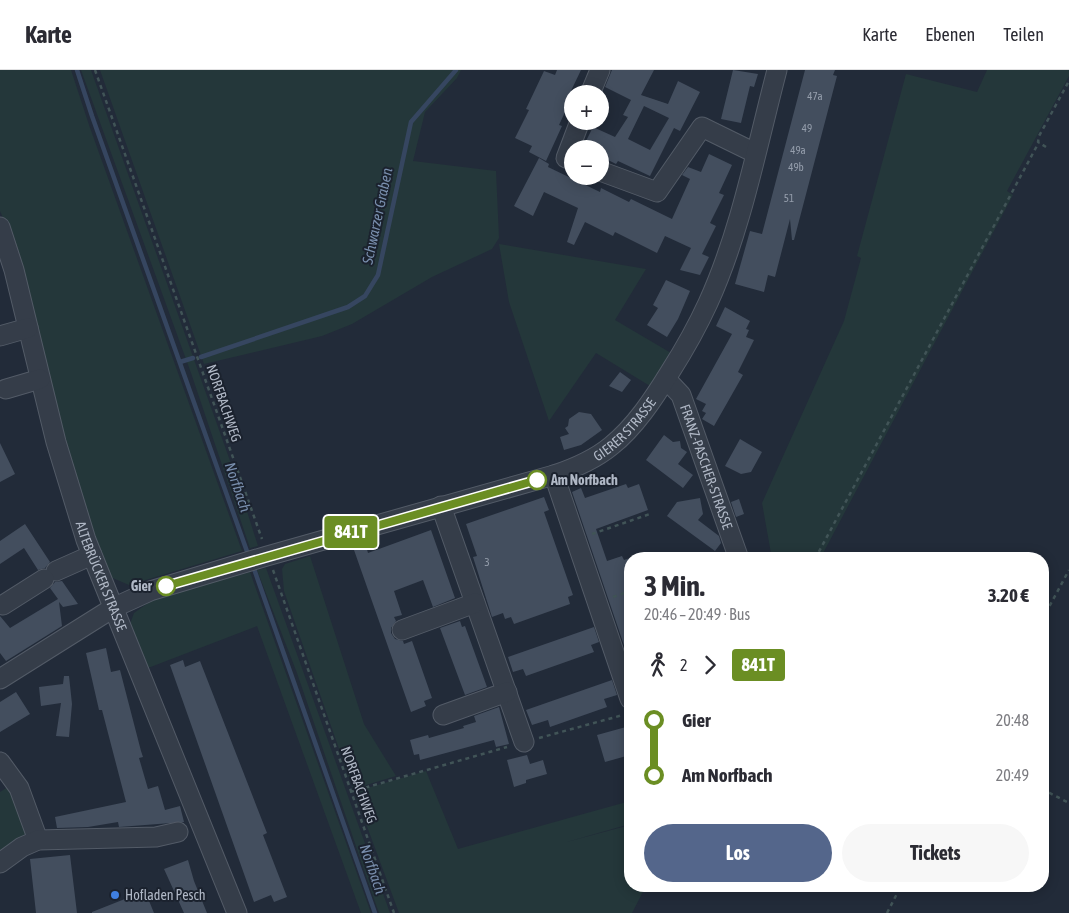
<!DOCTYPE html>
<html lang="de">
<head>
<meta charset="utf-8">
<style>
  :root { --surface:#fff; --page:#f7f7f7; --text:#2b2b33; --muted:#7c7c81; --line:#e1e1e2; --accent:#54668b }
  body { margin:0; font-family:"Asap Condensed",sans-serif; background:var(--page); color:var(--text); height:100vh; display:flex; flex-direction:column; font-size:19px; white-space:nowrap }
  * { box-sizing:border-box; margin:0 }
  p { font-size:16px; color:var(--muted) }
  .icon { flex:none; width:28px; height:28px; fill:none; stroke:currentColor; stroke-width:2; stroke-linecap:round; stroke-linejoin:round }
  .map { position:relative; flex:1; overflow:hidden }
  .details { position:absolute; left:624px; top:482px; width:425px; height:340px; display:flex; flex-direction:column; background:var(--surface); border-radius:20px; box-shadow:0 2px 12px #0003 }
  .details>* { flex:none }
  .badge { padding:0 10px; border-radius:4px; font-size:18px; line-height:32px }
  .buttons { position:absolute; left:564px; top:15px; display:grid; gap:10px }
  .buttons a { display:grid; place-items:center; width:45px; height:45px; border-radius:50%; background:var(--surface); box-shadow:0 2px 12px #0003; font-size:25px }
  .map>.badge { position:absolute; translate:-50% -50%; box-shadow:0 0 0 2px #fff }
  .legs { display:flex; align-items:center; gap:8px; height:55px; padding:0 20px; font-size:16px }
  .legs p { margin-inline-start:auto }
  .headline { display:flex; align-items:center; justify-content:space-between; height:85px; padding:0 20px }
  h1 { font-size:28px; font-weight:700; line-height:38px }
  .primary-button { display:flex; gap:10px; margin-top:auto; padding:10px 20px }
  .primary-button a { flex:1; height:58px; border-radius:30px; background:var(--accent); color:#fff; font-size:20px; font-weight:700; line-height:58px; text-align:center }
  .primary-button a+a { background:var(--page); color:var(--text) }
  ul { padding:0 20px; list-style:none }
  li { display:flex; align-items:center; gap:18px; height:55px; font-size:19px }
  li i { display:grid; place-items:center; width:8px; height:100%; margin:0 6px; background:currentColor }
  li i::after { content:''; width:12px; height:12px; margin:-6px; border:4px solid; border-radius:50%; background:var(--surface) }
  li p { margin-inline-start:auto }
  li:first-child i { background:linear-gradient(#0000 50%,currentColor 0) }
  li:last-child i { background:linear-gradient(currentColor 50%,#0000 0) }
  header { display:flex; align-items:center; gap:30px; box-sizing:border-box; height:70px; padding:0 25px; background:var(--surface); border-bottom:1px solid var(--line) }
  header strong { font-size:24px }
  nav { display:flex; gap:28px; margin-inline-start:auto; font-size:18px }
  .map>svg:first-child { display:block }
  .green { fill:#24373a }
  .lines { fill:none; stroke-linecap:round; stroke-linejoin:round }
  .stream { stroke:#364660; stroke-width:4.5 }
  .building { fill:#434e5e; fill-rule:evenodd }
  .minor-casing { stroke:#535b67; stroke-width:21 }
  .path { stroke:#415457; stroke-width:2.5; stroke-dasharray:4 4; stroke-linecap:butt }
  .minor { stroke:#353d49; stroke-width:19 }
  .line-1-casing { stroke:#fff; stroke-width:11 }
  .line-1 { stroke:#6b8e23; stroke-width:8 }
  .stop-1-dot { fill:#fff; stroke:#6b8e23; stroke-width:2.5 }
  .shop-dot { fill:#3f7fe0; stroke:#1b222e; stroke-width:2 }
  .labels { text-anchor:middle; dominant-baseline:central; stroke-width:4; stroke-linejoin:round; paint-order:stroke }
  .number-label { font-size:11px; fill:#959eac }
  .street-label { font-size:14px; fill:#b0b8c6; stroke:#1b222e }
  .stop-label { font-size:14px; font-weight:bold; fill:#b0b8c6; stroke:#1b222e; text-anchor:start }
  .poi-label { font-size:14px; fill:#b0b8c6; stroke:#1b222e; text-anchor:start }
  .water-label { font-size:15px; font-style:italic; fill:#798ead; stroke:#1b222e }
</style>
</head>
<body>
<header>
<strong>Karte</strong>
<nav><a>Karte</a><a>Ebenen</a><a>Teilen</a></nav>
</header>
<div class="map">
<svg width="1069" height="843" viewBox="0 0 1069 843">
  <rect width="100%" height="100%" fill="#222b39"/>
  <!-- green -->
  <path class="green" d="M 0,0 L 71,0 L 89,55 L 242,481 L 129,515 L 108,506 L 51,330 L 7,157 L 0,141 Z
    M 81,0 L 91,0 L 239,416 L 258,476 L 250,478 L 191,303 Z
    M 100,0 L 461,0 L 457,8 L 425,42 L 413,91 L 496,101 L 499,168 L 492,179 L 432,207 L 352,254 L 322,266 L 204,294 Z
    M 987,0 L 1069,0 L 1069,6 L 1007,121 L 1013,125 L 820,489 L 772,489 L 762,433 L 844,251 L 861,188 L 857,186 L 906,4 L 977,22 Z
    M 499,174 L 646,199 L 615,250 L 671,283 L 650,316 L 596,283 L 549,351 L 509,232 Z
    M 310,486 L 364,654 L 396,706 L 353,719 L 284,521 L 282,499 L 285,494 Z
    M 266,498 L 390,843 L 379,843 L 374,829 L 297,603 L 257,500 Z
    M 250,502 L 371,843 L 361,843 L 257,556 L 148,598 L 130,554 L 134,543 L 155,528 Z
    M 426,701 L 458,779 L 630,731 L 630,754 L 563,773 L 630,755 L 630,816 L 646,816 L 632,843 L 399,843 L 355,724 L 367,718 Z
    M 11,715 L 31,768 L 0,786 L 0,722 Z"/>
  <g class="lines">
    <!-- stream -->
    <path class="stream" d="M 77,0 L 92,46 L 249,487
      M 201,287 L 348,237 L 365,226 L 378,205 L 411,52 L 456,0
      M 180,292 L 193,288
      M 253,496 L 375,843"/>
  </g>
  <!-- building -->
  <path class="building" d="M 557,0 L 581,0 L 569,25 L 572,27 L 559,55 L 562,56 L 546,91 L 529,82 L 532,76 L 515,68 L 529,40 L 526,39 L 544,1 L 555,5 Z
    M 612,0 L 654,0 L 641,25 L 668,34 L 678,11 L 700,22 L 680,61 L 674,58 L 650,106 L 618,91 L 616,94 L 600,86 L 600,79 L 582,79 L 593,57 L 615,67 L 628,47 L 623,45 L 631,30 L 605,17 ZM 644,36 L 669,48 L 650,80 L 628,69 Z
    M 733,0 L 758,4 L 754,17 L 750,16 L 741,53 L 721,49 Z
    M 805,0 L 835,0 L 833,5 L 837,6 L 794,170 L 792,170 L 790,149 L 775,207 L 768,205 L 764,222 L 735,214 L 750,161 L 762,164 Z
    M 709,84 L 732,95 L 719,123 L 724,125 L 710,153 L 716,156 L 702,184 L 709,187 L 700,205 L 680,200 L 691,178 L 665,166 L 657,183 L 615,162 L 613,166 L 585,152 L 574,175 L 567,172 L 578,138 L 544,122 L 533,146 L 514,136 L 539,88 L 549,94 L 548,97 L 600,122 L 601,118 L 629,132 L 631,129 L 672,149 L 690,109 L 682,105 L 688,97 L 701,102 Z
    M 666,210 L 690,221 L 678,249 L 667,267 L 647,255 L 658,238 L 653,235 Z
    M 725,237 L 750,251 L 746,259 L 749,260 L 746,267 L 754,270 L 738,302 L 743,305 L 714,356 L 702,349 L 706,343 L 702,341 L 706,334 L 696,329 L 732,264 L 716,256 Z
    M 620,302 L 631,310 L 622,322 L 609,316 Z
    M 579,342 L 591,344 L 602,360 L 581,375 L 564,380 L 560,367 L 569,364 L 565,358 L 568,356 L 569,349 Z
    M 664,365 L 673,372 L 680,371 L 681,378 L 687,382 L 678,394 L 693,405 L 683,418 L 646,390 Z
    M 740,369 L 762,382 L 751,402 L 741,404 L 725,396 Z
    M 0,373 L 15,404 L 0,412 Z
    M 626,414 L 628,418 L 639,414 L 648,440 L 596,459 L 607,491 L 622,486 L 624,490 L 630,488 L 629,590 L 572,422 L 581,418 L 585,428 Z
    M 544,427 L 549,440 L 544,442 L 573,525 L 568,527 L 570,534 L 514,554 L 511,547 L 505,549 L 503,543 L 492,547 L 473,487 L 477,486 L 466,454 Z
    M 700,428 L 703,444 L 698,450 L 719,466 L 721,473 L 715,481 L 667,446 L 677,432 Z
    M 739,429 L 744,444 L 736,447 L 731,432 Z
    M 25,454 L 50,492 L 45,498 L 38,500 L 24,478 L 0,494 L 0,471 Z
    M 431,460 L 455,528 L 433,537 L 423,510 L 394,521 L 402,545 L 394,547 L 396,551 L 391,558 L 391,563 L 395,569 L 403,571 L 404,574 L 412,571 L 432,628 L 424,631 L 426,636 L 411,642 L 354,480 L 366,476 L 368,483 Z
    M 62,511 L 78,534 L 63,537 L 59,532 L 62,556 L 6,591 L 0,583 L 0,546 L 10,558 L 58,529 L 50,518 L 55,512 Z
    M 460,551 L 462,557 L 465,556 L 487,617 L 465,625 L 440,558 Z
    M 594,557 L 599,572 L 591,575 L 594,582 L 526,606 L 523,599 L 513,602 L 508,587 Z
    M 106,578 L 111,602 L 120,600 L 141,681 L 143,687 L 139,688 L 148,719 L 158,716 L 165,740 L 180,736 L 184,752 L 119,757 L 118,752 L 88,757 L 57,758 L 55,747 L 126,732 L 102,640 L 99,640 L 86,583 Z
    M 183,590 L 185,597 L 200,591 L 267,763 L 263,765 L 287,827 L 274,832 L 271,825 L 254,832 L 170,595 Z
    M 64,606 L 69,606 L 72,634 L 69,667 L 56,666 L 61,633 L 41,636 L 39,617 L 63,614 Z
    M 612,610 L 617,625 L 604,629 L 607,637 L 550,657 L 548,650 L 532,655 L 526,640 Z
    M 16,622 L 30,644 L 0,662 L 0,632 Z
    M 499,637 L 509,674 L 496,677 L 494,670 L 420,690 L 419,684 L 414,685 L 410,670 L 428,665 L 429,668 L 464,658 L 463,656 L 476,652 L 474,646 Z
    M 626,657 L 628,664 L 630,663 L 630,685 L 605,692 L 597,665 Z
    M 527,685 L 530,694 L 543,690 L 547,704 L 526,710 L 526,713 L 514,717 L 507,690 Z
    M 70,785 L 77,843 L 36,843 L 30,789 Z
    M 188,790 L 194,811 L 207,843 L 184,843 L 164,799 Z
    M 145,821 L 154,843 L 92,843 L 92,842 Z"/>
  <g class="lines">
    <!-- minor casing -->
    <g class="minor-casing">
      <g id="minor">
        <path d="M 590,24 L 600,0"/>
        <path d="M 572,90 L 566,88 L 580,51"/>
        <path d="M 600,101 L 657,122 L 702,57 L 755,83"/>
        <path id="s1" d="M 0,157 L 14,200 L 56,372 L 86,470 L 237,843"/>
        <path d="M 0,266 L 28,258"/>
        <path id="s2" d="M 666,309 L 681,325 L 739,489"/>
        <path d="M 6,319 L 40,309"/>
        <path d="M 554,405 L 630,629"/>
        <path d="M 441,436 L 524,672"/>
        <path d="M 56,501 L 92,485"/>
        <path d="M 3,535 L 44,509"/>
        <path d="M 402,560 L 475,533"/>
        <path id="s3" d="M 0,609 L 113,538 L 150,521 L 267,486 L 554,405 C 575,398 594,390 611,376 C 635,357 654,328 670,302 C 684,280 697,257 708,233 C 741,161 757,76 777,0"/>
        <path d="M 443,645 L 507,622"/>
        <path d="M 0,692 L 19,718 L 38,770"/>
        <path d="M 0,793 L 22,777 L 38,770 L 156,767 L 178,762"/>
      </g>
    </g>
    <!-- path -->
    <path class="path" d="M 95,0 L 262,469
      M 1046,77 L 1038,72 L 1039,66 L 1069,11
      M 592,464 L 650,444
      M 815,489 L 1039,72
      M 273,500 L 394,843
      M 613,527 L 630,521
      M 1042,550 L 1069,500
      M 539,668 L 623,645
      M 1042,719 L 1069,733
      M 350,722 L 507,677
      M 887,843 L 901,816"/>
    <!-- minor -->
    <use href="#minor" class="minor"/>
  </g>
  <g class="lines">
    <!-- line-1 casing -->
    <g class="line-1-casing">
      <path id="line-1" d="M 166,516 L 537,410"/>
    </g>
    <!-- line-1 -->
    <use href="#line-1" class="line-1"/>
  </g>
  <!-- markers -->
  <g class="stop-1-dot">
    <circle cx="537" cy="410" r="9"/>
    <circle cx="166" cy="516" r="9"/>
  </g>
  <circle class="shop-dot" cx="115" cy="825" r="5"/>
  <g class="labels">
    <!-- number labels -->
    <g class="number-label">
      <text x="815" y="26">47a</text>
      <text x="807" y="58">49</text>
      <text x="798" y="80">49a</text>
      <text x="796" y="97">49b</text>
      <text x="789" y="128">51</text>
      <text x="487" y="492">3</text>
    </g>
    <!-- street labels -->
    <g class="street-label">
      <text transform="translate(224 333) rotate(71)">NORFBACHWEG</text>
      <text stroke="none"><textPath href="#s3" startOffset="680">GIERER STRASSE</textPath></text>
      <text stroke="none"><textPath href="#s2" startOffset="98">FRANZ-PASCHER-STRASSE</textPath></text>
      <text stroke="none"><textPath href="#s1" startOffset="364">ALTEBRÜCKER STRASSE</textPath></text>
      <text transform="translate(359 715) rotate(70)">NORFBACHWEG</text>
    </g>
    <!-- stop labels -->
    <g class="stop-label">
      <text x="551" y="410">Am Norfbach</text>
      <text x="152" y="516" text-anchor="end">Gier</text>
    </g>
    <!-- poi labels -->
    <g class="poi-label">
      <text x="125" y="825">Hofladen Pesch</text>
    </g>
    <!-- water labels -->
    <g class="water-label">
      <text transform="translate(377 146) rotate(-78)">Schwarzer Graben</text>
      <text transform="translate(238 417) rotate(71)">Norfbach</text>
      <text transform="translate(373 799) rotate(71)">Norfbach</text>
    </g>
  </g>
</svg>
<div class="buttons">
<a>+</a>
<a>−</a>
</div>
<b class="badge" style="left:351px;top:462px;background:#6b8e23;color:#fff">841T</b>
<section class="details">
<div class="headline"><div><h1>3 Min.</h1><p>20:46 – 20:49 · Bus</p></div><b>3.20 €</b></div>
<div class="legs"><svg class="icon" aria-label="walk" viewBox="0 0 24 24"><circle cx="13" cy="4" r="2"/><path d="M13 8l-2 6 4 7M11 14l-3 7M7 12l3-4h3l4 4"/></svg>2<svg class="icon" aria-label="forward" viewBox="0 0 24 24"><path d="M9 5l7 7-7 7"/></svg><b class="badge" style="background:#6b8e23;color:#fff">841T</b></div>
<ul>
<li><i style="color:#6b8e23"></i><b>Gier</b><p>20:48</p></li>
<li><i style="color:#6b8e23"></i><b>Am Norfbach</b><p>20:49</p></li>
</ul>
<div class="primary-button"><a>Los</a><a>Tickets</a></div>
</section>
</div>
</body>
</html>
